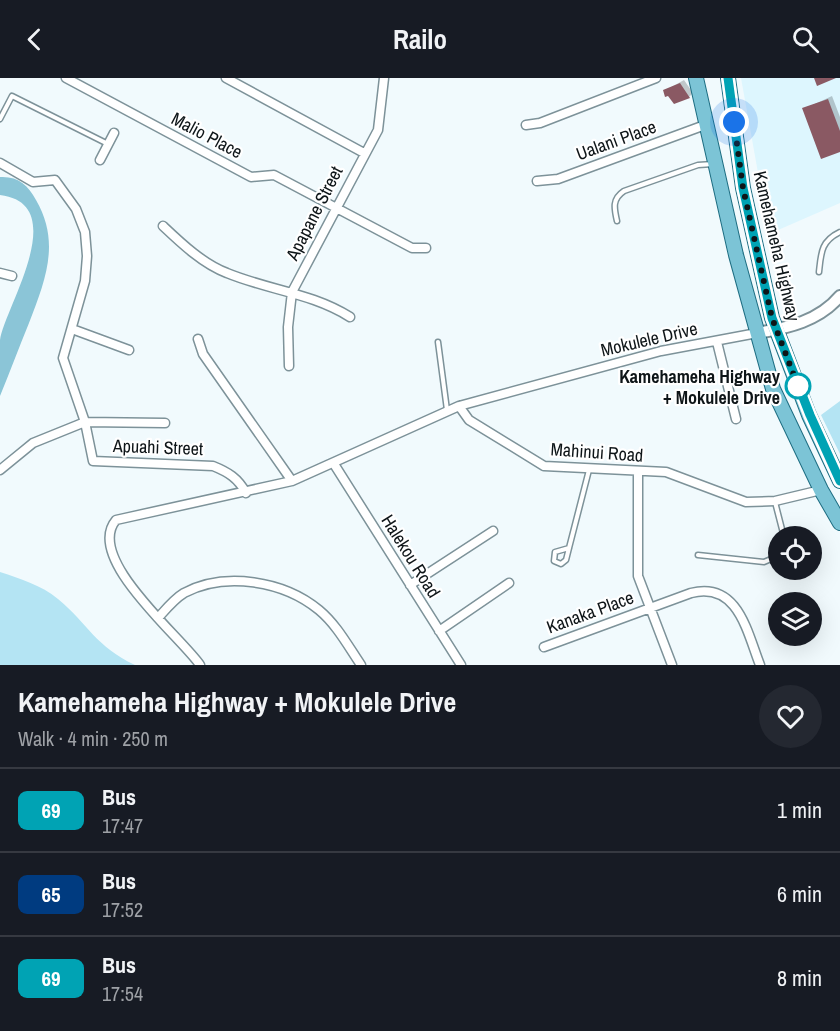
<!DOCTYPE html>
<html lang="en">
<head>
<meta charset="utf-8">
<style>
  :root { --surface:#171b24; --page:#242831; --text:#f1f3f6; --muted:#9ea1a6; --line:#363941 }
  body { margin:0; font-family:"Archivo Narrow",sans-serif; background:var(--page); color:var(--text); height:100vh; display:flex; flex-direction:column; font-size:22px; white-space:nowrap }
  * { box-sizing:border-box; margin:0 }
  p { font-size:20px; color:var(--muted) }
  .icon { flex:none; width:33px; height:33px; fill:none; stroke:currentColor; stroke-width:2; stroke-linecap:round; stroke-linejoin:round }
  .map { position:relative; height:587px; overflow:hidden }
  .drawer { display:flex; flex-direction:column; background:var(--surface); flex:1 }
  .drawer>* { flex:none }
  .badge { padding:0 12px; border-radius:9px; font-size:21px; line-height:39px }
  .controls { position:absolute; left:768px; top:448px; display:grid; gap:12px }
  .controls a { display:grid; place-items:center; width:54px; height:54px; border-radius:50%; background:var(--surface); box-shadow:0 6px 24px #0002; font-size:30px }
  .you { position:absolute; width:30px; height:30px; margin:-15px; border:4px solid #fff; border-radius:50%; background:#1a73e8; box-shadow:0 0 0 9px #1a73e833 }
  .map>.badge { position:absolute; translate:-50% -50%; box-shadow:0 0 0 3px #fff }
  .round { display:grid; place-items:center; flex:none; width:63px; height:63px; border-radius:32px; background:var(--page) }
  .headline { display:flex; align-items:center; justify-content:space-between; height:102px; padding:0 18px }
  h1 { font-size:28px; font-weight:700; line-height:45px }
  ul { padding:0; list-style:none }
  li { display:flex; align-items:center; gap:18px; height:84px; padding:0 18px; border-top:2px solid var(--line) }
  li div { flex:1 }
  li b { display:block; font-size:22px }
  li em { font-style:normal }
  li .badge { min-width:66px; font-weight:700; text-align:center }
  header { display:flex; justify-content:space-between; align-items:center; height:78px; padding:0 18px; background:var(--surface); font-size:27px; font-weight:700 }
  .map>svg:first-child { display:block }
  .built { fill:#ddf6fe }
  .green { fill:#b4e4f3 }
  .water { fill:#8bc5d7 }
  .shadow { fill:#0003 }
  .building { fill:#8a5963 }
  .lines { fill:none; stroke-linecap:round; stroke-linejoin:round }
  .service-casing { stroke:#7d9299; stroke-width:7 }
  .minor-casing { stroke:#7d9299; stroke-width:11 }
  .tertiary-casing { stroke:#7d9299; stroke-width:14 }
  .primary-casing { stroke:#1d6d82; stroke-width:16 }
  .service { stroke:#fff; stroke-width:4 }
  .minor { stroke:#fff; stroke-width:8 }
  .tertiary { stroke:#fff; stroke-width:10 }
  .primary { stroke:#7cc4d6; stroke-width:14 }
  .line-casing { stroke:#fff; stroke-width:14 }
  .line { stroke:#00a3b4; stroke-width:9 }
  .walk { stroke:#0e1518; stroke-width:6; stroke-dasharray:0 10.8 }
  .stop-dot { fill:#fff; stroke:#00a3b4; stroke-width:3 }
  .labels { text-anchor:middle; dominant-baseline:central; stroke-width:4.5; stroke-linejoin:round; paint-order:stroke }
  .street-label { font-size:18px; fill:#0e1518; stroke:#fff }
  .stop-label { font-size:18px; font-weight:bold; fill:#0e1518; stroke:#fff; text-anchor:end }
</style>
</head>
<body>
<header><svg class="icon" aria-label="back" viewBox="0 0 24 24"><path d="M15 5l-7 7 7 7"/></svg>Railo<svg class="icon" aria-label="search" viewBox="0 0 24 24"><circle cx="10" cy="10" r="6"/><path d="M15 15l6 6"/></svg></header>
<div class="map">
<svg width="840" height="587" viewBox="0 0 840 587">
  <rect width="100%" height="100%" fill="#f1fafd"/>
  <!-- built -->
  <path class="built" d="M 741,0 L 840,0 L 840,125 L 769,156 Z"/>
  <!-- green -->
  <path class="green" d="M 840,323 L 840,376 L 821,337 Z
    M 0,494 C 21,501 41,507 58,521 C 89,547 95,568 135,587 L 0,587 Z"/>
  <!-- water -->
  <path class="water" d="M 0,99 C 18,98 28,107 36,122 C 61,165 45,203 29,245 C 19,269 10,294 0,318 C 0,300 0,280 0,262 C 4,231 73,126 0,117 Z"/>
  <!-- shadow -->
  <path class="shadow" d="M 684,2 L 693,15 L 689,19 L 664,13 Z
    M 832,18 L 840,39 L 840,72 L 804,31 Z"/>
  <!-- building -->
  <path class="building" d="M 814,0 L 836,0 L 817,8 Z
    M 680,5 L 690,20 L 674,26 L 668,18 L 665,19 L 663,12 Z
    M 828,21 L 840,53 L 840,74 L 821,81 L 802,30 Z"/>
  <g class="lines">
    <!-- service casing -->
    <g class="service-casing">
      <path id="service" d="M 0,41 L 12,18 L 108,66
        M 617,143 C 614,130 612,121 624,113 L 698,87 L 713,86
        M 819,194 C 821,175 821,163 840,154
        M 438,264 L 447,332
        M 775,424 L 784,459
        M 569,470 L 555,474 L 554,483 L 561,486 L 566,482 L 569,470 L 589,392
        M 698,477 L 764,484 L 778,478"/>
    </g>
    <!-- minor casing -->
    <g class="minor-casing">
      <path id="minor" d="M 66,0 L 251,99 L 274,97 L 412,170 L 426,170
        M 226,0 L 364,75
        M 526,47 L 540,45 L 656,0
        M 100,82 L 114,55
        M 0,85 L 33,104 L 55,102 L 76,131 L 85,154 L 87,178 L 85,203 L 63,280 L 85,344 L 93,383 L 213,388 C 228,394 238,400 246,415
        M 537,103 L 558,101 L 705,47
        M 163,148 C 181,165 203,186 227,195 C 268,212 312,215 350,239
        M 0,195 L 12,198
        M 72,251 L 129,272
        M 198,261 L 203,276 L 292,403
        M 717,264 L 736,341
        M 289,288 L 288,249 L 292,214 L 378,52 L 384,0
        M 459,328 L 661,273 L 757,255
        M 334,386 L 461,587
        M 0,392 L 33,365 L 85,344 L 165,345
        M 638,394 L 638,498 L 672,587
        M 410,507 L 493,453
        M 158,540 C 166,531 174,521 184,515 C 225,493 284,503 319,532 C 337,547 348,568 361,587
        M 439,553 L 509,505
        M 544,569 L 691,515 C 738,503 747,554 760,587
        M 200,587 C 181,559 84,480 116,442 L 292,403 L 459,328 L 469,342 L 544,388 L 666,394 L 746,424 L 775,423 L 821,412"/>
    </g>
    <!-- tertiary casing -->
    <g class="tertiary-casing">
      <path id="tertiary" d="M 757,255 C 788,250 819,243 840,218"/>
    </g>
    <!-- primary casing -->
    <g class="primary-casing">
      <path id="primary" d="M 696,0 L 736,177 L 773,311 L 821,412 L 840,445
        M 728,0 L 743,110 L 772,240 L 809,337 L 840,403"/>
    </g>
    <!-- service -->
    <use href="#service" class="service"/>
    <!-- minor -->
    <use href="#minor" class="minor"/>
    <!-- tertiary -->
    <use href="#tertiary" class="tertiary"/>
    <!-- primary -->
    <use href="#primary" class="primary"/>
  </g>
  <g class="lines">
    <!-- line casing -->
    <g class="line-casing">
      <path id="line" d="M 728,0 L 743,110 L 772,240 L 810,337 L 840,403"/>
    </g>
    <!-- line -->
    <use href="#line" class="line"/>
    <!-- walk -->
    <path class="walk" d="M 734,44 L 743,110 L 772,240 L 798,308"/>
  </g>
  <!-- markers -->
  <circle class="stop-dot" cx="798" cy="308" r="12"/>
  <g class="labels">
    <!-- street labels -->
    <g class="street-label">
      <text transform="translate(207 57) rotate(28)">Malio Place</text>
      <text transform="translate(616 62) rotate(-20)">Ualani Place</text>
      <text transform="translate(314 135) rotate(-63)">Apapane Street</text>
      <text transform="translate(777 168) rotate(77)">Kamehameha Highway</text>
      <text transform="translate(649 261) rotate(-13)">Mokulele Drive</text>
      <text transform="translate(158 369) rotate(2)">Apuahi Street</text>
      <text transform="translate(597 374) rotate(4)">Mahinui Road</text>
      <text transform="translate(411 478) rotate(58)">Halekou Road</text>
      <text transform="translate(590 534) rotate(-20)">Kanaka Place</text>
    </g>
    <!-- stop labels -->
    <g class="stop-label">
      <text x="780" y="298">Kamehameha Highway<tspan x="780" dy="21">+ Mokulele Drive</tspan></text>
    </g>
  </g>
</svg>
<div class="controls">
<a><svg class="icon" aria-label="locate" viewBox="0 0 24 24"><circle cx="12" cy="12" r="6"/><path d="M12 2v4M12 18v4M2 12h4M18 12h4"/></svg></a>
<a><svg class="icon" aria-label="layers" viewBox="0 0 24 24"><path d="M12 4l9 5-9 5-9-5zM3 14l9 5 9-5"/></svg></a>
</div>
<div class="you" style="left:734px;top:44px"></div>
</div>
<section class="drawer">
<div class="headline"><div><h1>Kamehameha Highway + Mokulele Drive</h1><p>Walk · 4 min · 250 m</p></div><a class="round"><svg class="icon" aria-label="heart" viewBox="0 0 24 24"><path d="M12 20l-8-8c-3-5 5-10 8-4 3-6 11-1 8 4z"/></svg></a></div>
<ul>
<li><span class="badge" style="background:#00a3b4;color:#fff">69</span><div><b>Bus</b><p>17:47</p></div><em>1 min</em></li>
<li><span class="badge" style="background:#003b80;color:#fff">65</span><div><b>Bus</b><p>17:52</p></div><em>6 min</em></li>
<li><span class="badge" style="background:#00a3b4;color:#fff">69</span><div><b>Bus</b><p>17:54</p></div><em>8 min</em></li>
</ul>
</section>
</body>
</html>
